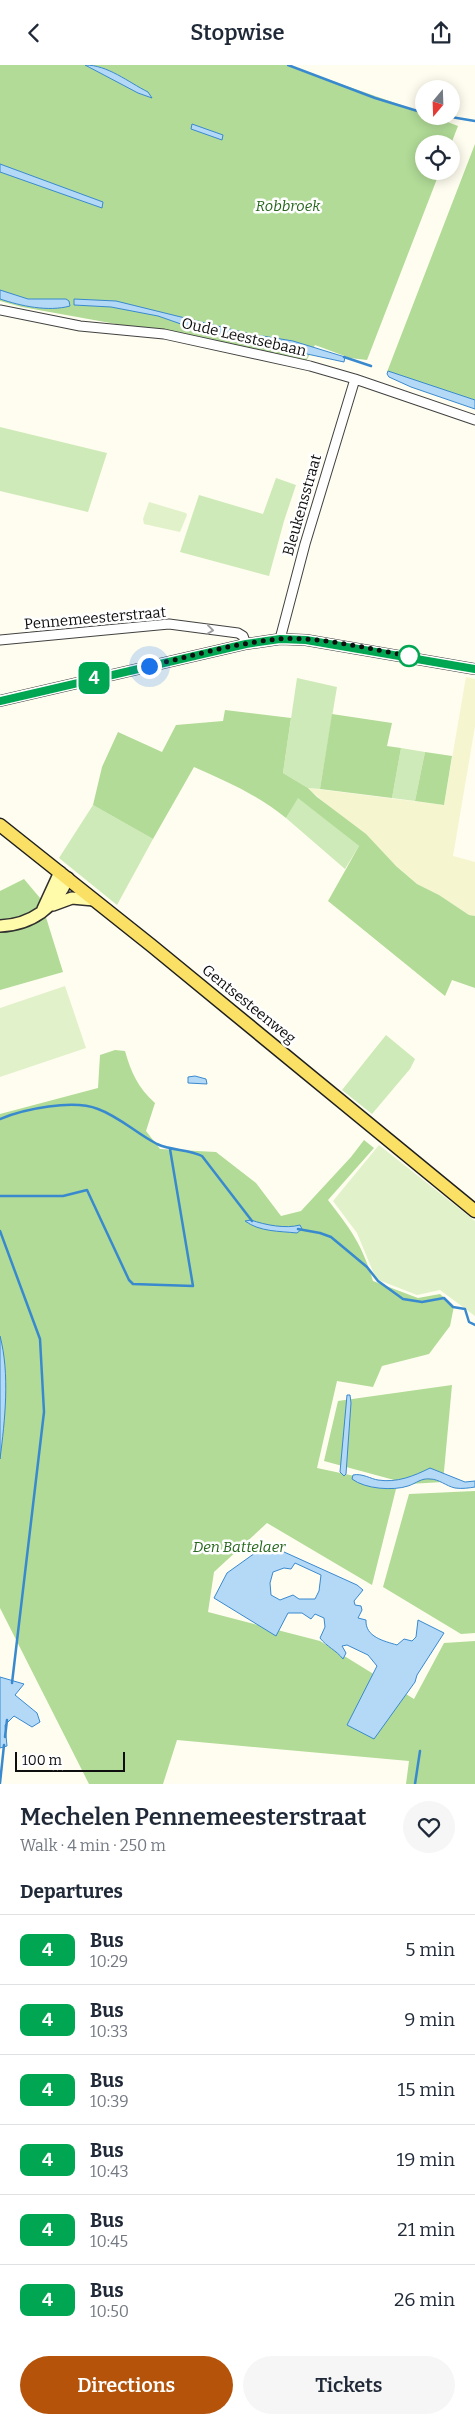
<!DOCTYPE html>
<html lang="en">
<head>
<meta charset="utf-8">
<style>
  :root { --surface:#fff; --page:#f6f6f7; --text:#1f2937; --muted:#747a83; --line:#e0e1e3; --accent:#b45309 }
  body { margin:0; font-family:Bitter,serif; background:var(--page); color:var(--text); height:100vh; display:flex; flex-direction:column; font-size:19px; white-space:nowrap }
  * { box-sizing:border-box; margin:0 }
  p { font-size:16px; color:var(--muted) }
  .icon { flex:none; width:28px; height:28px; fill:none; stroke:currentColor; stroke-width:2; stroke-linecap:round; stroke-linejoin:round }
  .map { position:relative; height:1719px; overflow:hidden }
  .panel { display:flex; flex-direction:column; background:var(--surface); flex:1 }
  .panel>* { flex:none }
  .badge { padding:0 10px; border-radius:8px; font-size:18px; line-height:32px }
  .needle { width:32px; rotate:199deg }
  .controls { position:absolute; left:415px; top:15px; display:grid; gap:10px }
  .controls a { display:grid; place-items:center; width:45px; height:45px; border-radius:50%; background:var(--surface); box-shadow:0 2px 12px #0003; font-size:25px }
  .scale { position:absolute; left:15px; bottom:12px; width:110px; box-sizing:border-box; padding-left:5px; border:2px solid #0e0e0e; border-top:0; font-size:14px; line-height:18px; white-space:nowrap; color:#0e0e0e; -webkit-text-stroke:4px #fff; paint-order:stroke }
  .you { position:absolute; width:25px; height:25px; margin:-12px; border:4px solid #fff; border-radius:50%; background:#1a73e8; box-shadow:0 0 0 8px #1a73e833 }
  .map>.badge { position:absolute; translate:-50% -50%; box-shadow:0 0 0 2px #fff }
  h2 { padding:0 20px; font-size:19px; line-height:45px }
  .round { display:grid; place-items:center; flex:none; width:52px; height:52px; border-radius:26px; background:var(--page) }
  .headline { display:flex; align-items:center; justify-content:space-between; height:85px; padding:0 20px }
  h1 { font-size:24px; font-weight:600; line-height:38px }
  .button { display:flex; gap:10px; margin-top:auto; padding:10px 20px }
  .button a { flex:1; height:58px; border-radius:30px; background:var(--accent); color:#fff; font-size:20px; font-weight:600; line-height:58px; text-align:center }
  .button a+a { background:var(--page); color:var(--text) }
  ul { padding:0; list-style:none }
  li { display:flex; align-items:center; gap:15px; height:70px; padding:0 20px; border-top:1px solid var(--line) }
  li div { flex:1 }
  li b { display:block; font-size:19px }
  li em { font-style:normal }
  li .badge { min-width:55px; font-weight:700; text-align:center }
  header { display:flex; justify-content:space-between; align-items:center; height:65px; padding:0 20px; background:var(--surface); font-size:22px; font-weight:600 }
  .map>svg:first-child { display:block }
  .farmland { fill:#f5f5cf }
  .green { fill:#ceeab8 }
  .forest { fill:#b1db97 }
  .pitch { fill:#e1f1ca }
  .water { fill:#b3d9f7; stroke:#3989cf; fill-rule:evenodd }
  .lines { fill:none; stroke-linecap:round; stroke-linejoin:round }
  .stream { stroke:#3989cf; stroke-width:2.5 }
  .minor-casing { stroke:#414141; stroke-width:11 }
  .tertiary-casing { stroke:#414141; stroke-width:12 }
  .secondary-casing { stroke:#303030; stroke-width:14 }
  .primary-casing { stroke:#1f1f1f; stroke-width:15 }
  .minor { stroke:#fff; stroke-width:9 }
  .tertiary { stroke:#fff; stroke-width:10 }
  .secondary { stroke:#fffbaa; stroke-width:11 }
  .primary { stroke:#fae064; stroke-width:12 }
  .oneway { stroke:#9f9f9f }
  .line-casing { stroke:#fff; stroke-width:11 }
  .line { stroke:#00a651; stroke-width:8 }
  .walk { stroke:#0e0e0e; stroke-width:5; stroke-dasharray:0 9 }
  .stop-dot { fill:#fff; stroke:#00a651; stroke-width:2.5 }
  .labels { text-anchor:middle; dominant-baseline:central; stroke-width:5; stroke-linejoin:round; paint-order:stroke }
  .park-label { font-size:15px; font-style:italic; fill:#27671d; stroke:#fff }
  .street-label { font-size:15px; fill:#0e0e0e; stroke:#fff }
</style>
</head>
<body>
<header><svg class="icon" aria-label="back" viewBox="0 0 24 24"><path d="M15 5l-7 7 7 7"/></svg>Stopwise<svg class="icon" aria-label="share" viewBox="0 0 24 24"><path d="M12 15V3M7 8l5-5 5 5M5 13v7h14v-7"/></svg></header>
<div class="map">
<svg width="475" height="1719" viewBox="0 0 475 1719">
  <rect width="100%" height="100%" fill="#fffdef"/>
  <!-- farmland -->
  <path class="farmland" d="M 466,612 L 475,614 L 475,661 L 453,791 L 475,797 L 475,851 L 469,850 L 439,830 L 417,819 L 308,723 L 444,740 Z"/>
  <!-- green -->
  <path class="green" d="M 0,362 L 107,388 L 88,447 L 0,426 Z
    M 276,413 L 296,420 L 284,456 L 269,511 L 180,487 L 199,430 L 263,449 Z
    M 297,613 L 337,622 L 320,724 L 308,723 L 283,708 Z
    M 401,683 L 425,687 L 415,736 L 392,733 Z
    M 298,732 L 359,781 L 345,804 L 286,753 Z
    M 93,740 L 153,774 L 117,840 L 59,793 Z
    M 386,970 L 415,994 L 410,1004 L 372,1049 L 342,1025 Z"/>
  <!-- forest -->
  <path class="forest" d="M 0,0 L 286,0 L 424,48 L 424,51 L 432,51 L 458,61 L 451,79 L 424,79 L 424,106 L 440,106 L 367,295 L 350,293 L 315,280 L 305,298 L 188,272 L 22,242 L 0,236 Z
    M 475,79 L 475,335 L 387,307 Z
    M 225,645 L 291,653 L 283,708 L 308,723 L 317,732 L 366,769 L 396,801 L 417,819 L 439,830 L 469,850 L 475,851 L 475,923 L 452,915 L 445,931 L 328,836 L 359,781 L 298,733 L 286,753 C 258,730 226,716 194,702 L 153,774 L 93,740 L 102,702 L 118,667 L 162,687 L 176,660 L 223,656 Z
    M 332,649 L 392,658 L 387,681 L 401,683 L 392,733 L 320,724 Z
    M 425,687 L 452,691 L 444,740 L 415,736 Z
    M 24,814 L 40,833 L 63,907 L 0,925 L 0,826 Z
    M 115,985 L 125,986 C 131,1007 138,1023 155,1038 L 146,1066 L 160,1084 L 216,1087 L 256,1118 L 281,1151 L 301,1146 L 351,1092 L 364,1075 L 374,1083 L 328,1135 C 351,1165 362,1179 373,1216 L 418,1233 L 440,1229 L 454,1241 L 450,1261 L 429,1289 L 382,1301 L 373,1322 L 337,1316 L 317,1403 L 397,1420 L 372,1520 L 267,1458 L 214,1507 L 208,1547 L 320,1576 L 414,1634 L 444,1578 L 475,1576 L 475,1719 L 406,1719 L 409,1696 L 177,1675 L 163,1719 L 89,1719 L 0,1543 L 0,1049 L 98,1023 L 100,990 Z
    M 452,1320 L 443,1417 L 409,1419 L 324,1396 L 338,1336 Z
    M 475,1426 L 475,1568 L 461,1569 L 383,1522 L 409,1429 Z"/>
  <!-- pitch -->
  <path class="pitch" d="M 149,437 L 186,448 L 187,450 L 180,467 L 144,459 L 143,454 Z
    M 65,921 L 86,983 L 0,1012 L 0,943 Z
    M 379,1080 L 475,1156 L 475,1251 L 440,1225 L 417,1230 L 376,1214 L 357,1168 L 333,1136 Z"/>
  <!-- water -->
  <path class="water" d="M 85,0 C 108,0 128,17 148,27 L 152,33 L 138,28 Z
    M 192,59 L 223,70 L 222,75 L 191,64 Z
    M 0,99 L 103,137 L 102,143 L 0,107 Z
    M 0,225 L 28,234 L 66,234 L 69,236 L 70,241 C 48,247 21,241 0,234 Z
    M 74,234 L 116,236 L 250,269 L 293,276 L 345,292 L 344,297 L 201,266 L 158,251 L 111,242 L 74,240 Z
    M 388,306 L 475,335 L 475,344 L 411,322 L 389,312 L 387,309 Z
    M 195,1011 L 206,1014 L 207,1019 L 188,1018 L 188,1012 Z
    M 251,1155 C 265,1160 286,1164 300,1160 L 302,1164 L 297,1168 C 279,1166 260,1167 245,1156 Z
    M 0,1271 C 10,1309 5,1355 0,1394 Z
    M 347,1330 L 350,1330 L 351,1338 L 346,1409 L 344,1411 L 340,1407 Z
    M 430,1403 L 465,1417 L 475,1416 L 475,1422 C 469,1423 462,1424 455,1423 C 446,1421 439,1414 430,1414 C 421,1413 417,1418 408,1421 C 393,1426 365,1424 352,1414 L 353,1410 C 362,1408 371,1414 378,1415 C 397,1418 414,1411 430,1403 Z
    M 262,1477 L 357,1520 L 363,1525 L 354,1536 L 355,1540 L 361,1541 L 362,1545 L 358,1553 L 366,1555 C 365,1572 384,1576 397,1580 L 404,1574 L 412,1576 L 416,1572 L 418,1555 L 444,1568 L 417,1610 L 415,1617 L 374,1674 L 347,1660 L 377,1601 L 368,1590 L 347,1580 L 342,1581 L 346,1588 L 343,1594 C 336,1585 327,1582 320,1573 L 325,1562 L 324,1553 L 315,1549 L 311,1554 L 302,1548 L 288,1548 L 276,1571 L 214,1533 L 227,1508 L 262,1483 ZM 295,1498 L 321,1510 L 319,1526 L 315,1534 L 299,1534 L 293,1530 L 280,1535 L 271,1530 L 270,1518 L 273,1507 L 284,1503 L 291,1504 Z
    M 0,1612 L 24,1619 L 15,1630 L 37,1648 L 40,1657 L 32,1662 L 14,1651 L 5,1660 L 7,1681 L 0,1683 Z"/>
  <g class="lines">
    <!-- stream -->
    <path class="stream" d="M 288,0 L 375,33 L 424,48
      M 445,51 L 475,56
      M 344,292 L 371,301
      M 0,1054 C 24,1044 73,1034 98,1044 C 120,1052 137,1069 157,1079 C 172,1086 188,1084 202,1091 L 252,1156
      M 0,1131 L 63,1131 L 87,1125 L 129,1215 L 133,1219 L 193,1221 L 170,1084
      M 298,1164 L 320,1168 L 331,1172 L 367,1202 L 378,1216 L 403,1234 L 422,1237 L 444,1233 L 453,1242 L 465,1244 L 469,1257 L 475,1260
      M 0,1166 L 40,1274 L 44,1347 L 12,1618
      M 5,1672 L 7,1655
      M 0,1718 L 4,1680
      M 415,1719 L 420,1686"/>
    <!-- minor casing -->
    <g class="minor-casing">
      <path id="minor" d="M 0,245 L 80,261 L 164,269 L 310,301 L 355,314 L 475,355
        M 280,574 L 305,479 L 355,314
        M 0,575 L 169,559 L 238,568 L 243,571 L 246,579"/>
    </g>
    <!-- tertiary casing -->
    <g class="tertiary-casing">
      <path id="tertiary" d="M 0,636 L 246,579 L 280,574 L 306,575 L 475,604"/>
    </g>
    <!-- secondary casing -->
    <g class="secondary-casing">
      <path id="secondary" d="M 53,840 L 72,833 L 94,835
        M 43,844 L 60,807
        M 0,861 C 31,860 56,842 68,813"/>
    </g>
    <!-- primary casing -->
    <g class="primary-casing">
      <path id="primary" d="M 0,760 L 152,881 L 475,1146"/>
    </g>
    <!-- minor -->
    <use href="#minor" class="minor"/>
    <!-- tertiary -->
    <use href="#tertiary" class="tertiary"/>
    <!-- secondary -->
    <use href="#secondary" class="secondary"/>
    <!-- primary -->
    <use href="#primary" class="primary"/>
  </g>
  <!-- one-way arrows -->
  <defs><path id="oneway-chevron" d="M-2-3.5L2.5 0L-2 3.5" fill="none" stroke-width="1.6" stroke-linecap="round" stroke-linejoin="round" transform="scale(1.25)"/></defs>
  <use class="oneway" href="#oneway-chevron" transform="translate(210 565) rotate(7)"/>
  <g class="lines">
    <!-- line casing -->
    <g class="line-casing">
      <path id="line" d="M 0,636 L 246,579 L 280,574 L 306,575 L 475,604"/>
    </g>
    <!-- line -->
    <use href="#line" class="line"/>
    <!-- walk -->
    <path class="walk" d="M 149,601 C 192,591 235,578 279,574 C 322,571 373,585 415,592 L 409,591"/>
  </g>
  <!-- markers -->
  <circle class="stop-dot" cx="409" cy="591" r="10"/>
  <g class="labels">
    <!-- park labels -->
    <g class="park-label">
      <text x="288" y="141">Robbroek</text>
      <text x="239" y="1482">Den Battelaer</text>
    </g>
    <!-- street labels -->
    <g class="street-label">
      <text transform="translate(244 272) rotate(13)">Oude Leestsebaan</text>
      <text transform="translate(302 440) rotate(-74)">Bleukensstraat</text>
      <text transform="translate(95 553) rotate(-5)">Pennemeesterstraat</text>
      <text transform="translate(249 939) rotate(39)">Gentsesteenweg</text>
    </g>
  </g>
</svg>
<div class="controls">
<a><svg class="needle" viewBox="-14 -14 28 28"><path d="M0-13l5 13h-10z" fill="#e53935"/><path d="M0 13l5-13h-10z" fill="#747a83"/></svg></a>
<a><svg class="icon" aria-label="locate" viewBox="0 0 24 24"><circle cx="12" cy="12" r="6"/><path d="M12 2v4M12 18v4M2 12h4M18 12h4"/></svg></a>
</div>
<div class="scale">100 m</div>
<div class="you" style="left:149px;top:601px"></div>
<b class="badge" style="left:94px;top:613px;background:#00a651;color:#fff">4</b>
</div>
<section class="panel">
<div class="headline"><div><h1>Mechelen Pennemeesterstraat</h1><p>Walk · 4 min · 250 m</p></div><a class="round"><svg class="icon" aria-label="heart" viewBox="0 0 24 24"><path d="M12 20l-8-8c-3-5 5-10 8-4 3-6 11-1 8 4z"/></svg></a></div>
<h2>Departures</h2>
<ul>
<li><span class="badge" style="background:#00a651;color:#fff">4</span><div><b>Bus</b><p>10:29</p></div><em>5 min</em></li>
<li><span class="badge" style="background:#00a651;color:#fff">4</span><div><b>Bus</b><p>10:33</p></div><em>9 min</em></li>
<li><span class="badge" style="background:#00a651;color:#fff">4</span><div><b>Bus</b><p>10:39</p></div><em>15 min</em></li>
<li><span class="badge" style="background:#00a651;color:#fff">4</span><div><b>Bus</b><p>10:43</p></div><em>19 min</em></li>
<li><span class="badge" style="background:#00a651;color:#fff">4</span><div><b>Bus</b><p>10:45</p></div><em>21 min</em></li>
<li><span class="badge" style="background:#00a651;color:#fff">4</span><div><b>Bus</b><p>10:50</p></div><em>26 min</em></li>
</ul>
<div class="button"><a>Directions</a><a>Tickets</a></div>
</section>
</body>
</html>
